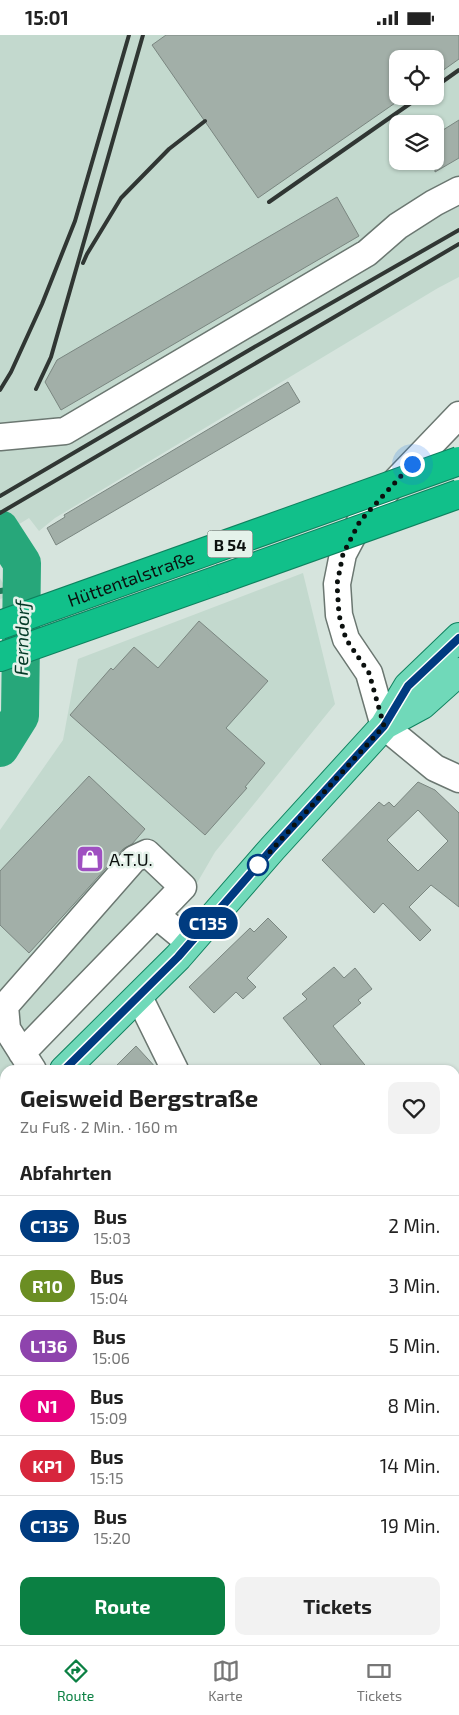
<!DOCTYPE html>
<html lang="de">
<head>
<meta charset="utf-8">
<style>
  :root { --surface:#fff; --page:#f2f2f2; --text:#222; --muted:#767676; --line:#e0e0e0; --accent:#0b8043 }
  body { margin:0; font-family:"Exo 2",sans-serif; background:var(--page); color:var(--text); height:100vh; display:flex; flex-direction:column; font-size:19px; white-space:nowrap }
  * { box-sizing:border-box; margin:0 }
  p { font-size:16px; color:var(--muted) }
  .icon { flex:none; width:28px; height:28px; fill:none; stroke:currentColor; stroke-width:2; stroke-linecap:round; stroke-linejoin:round }
  .map { position:relative; flex:1; overflow:hidden }
  .sheet { position:absolute; left:0px; top:1030px; width:460px; height:580px; display:flex; flex-direction:column; background:var(--surface); border-radius:15px 15px 0 0; box-shadow:0 1px 4px #0004 }
  .sheet>* { flex:none }
  .badge { padding:0 10px; border-radius:16px; font-size:18px; line-height:32px }
  .buttons { position:absolute; left:389px; top:15px; display:grid; gap:10px }
  .buttons a { display:grid; place-items:center; width:55px; height:55px; border-radius:10px; background:var(--surface); box-shadow:0 1px 4px #0004; font-size:25px }
  .you { position:absolute; width:25px; height:25px; margin:-12px; border:4px solid #fff; border-radius:50%; background:#1a73e8; box-shadow:0 0 0 8px #1a73e833 }
  .map>.badge { position:absolute; translate:-50% -50%; box-shadow:0 0 0 2px #fff }
  h2 { padding:0 20px; font-size:19px; line-height:45px }
  .round { display:grid; place-items:center; flex:none; width:52px; height:52px; border-radius:10px; background:var(--page) }
  .head { display:flex; align-items:center; justify-content:space-between; height:85px; padding:0 20px }
  h1 { font-size:24px; font-weight:700; line-height:38px }
  .primary-button { display:flex; gap:10px; margin-top:auto; padding:10px 20px }
  .primary-button a { flex:1; height:58px; border-radius:10px; background:var(--accent); color:#fff; font-size:20px; font-weight:700; line-height:58px; text-align:center }
  .primary-button a+a { background:var(--page); color:var(--text) }
  ul { padding:0; list-style:none }
  li { display:flex; align-items:center; gap:15px; height:60px; padding:0 20px; border-top:1px solid var(--line) }
  li div { flex:1 }
  li b { display:block; font-size:19px }
  li em { font-style:normal }
  li .badge { min-width:55px; font-weight:700; text-align:center }
  .status { display:flex; justify-content:space-between; align-items:center; height:35px; padding:0 25px; background:var(--surface); direction:ltr }
  .status svg { height:14px; fill:currentColor }
  .menu { display:flex; justify-content:space-around; align-items:center; height:70px; border-top:1px solid var(--line); background:var(--surface); font-size:14px; color:var(--muted) }
  .menu a { display:grid; justify-items:center; gap:2px }
  .menu .on { color:var(--accent) }
  .map>svg:first-child { display:block }
  .built { fill:#c3d9ce; fill-rule:evenodd }
  .lines { fill:none; stroke-linecap:round; stroke-linejoin:round }
  .stream { stroke:#1f7a5a; stroke-width:6 }
  .river { stroke:#27a77a; stroke-width:38 }
  .building { fill:#a2afa8; stroke:#7a8680; fill-rule:evenodd }
  .minor-casing { stroke:#6b7771; stroke-width:29 }
  .major-casing { stroke:#0f825f; stroke-width:30 }
  .highway-casing { stroke:#0f825f; stroke-width:30 }
  .minor { stroke:#fff; stroke-width:26 }
  .major { stroke:#70d9b9; stroke-width:28 }
  .highway { stroke:#11c08a; stroke-width:28 }
  .rail { stroke:#303633; stroke-width:4 }
  .highway-bridge-casing { stroke:#0f825f; stroke-width:30; stroke-linecap:butt }
  .highway-bridge { stroke:#11c08a; stroke-width:28 }
  .line-casing { stroke:#fff; stroke-width:11 }
  .line { stroke:#003b80; stroke-width:8 }
  .walk { stroke:#0b100e; stroke-width:5; stroke-dasharray:0 9 }
  .stop-dot { fill:#fff; stroke:#003b80; stroke-width:2.5 }
  .labels { text-anchor:middle; dominant-baseline:central; stroke-width:5; stroke-linejoin:round; paint-order:stroke }
  .shield { fill:#e4f2ea; stroke:#4c5450; stroke-width:1 }
  .shield-label { font-size:16px; font-weight:bold; fill:#0b100e }
  .street-label { font-size:18px; fill:#0b100e; stroke:#e4f2ea }
  .poi-label { font-size:18px; fill:#0b100e; stroke:#e4f2ea; text-anchor:start }
  .water-label { font-size:19px; font-style:italic; fill:#033926; stroke:#e4f2ea }
</style>
</head>
<body>
<div class="status"><b>15:01</b><svg viewBox="0 0 49 12"><path d="M0 12V9h3v3zM5 12V6h3v6zM10 12V3h3v9zM15 12V0h3v12zM26 1h20v11H26zM47 4h2v5h-2z"/></svg></div>
<div class="map">
<svg width="459" height="1610" viewBox="0 0 459 1610">
  <rect width="100%" height="100%" fill="#d6e4dd"/>
  <!-- built -->
  <path class="built" d="M 0,0 L 459,0 L 459,242 L 438,253 L 55,483 L 39,496 L 29,483 L 0,501 ZM 398,24 L 435,24 L 435,61 L 398,61 ZM 398,89 L 435,89 L 435,126 L 398,126 Z
    M 303,538 L 335,669 L 215,817 L 193,855 L 20,1035 L 5,1035 L 5,1051 L 0,1056 L 0,795 L 63,705 L 78,624 Z
    M 0,543 L 10,561 L 0,564 Z"/>
  <g class="lines">
    <!-- stream -->
    <path class="stream" d="M 0,556 L 22,553"/>
    <!-- river -->
    <path class="river" d="M 0,494 L 22,528 L 20,681 L 0,713"/>
  </g>
  <!-- building -->
  <path class="building" d="M 166,0 L 459,0 L 459,24 L 435,41 L 435,24 L 398,24 L 398,66 L 258,163 L 152,10 Z
    M 459,85 L 459,123 L 435,137 L 435,100 Z
    M 337,162 L 359,201 L 61,375 L 45,347 L 57,325 Z
    M 288,347 L 300,367 L 56,510 L 47,493 L 65,482 L 64,480 Z
    M 199,586 L 268,646 L 226,693 L 265,728 L 245,752 L 247,753 L 205,800 L 70,680 L 111,633 L 113,635 L 134,612 L 158,633 Z
    M 89,741 L 145,794 L 132,809 L 123,814 L 74,869 L 29,918 L 0,890 L 0,836 Z
    M 418,747 L 435,755 L 459,778 L 459,872 L 431,850 L 409,872 L 431,895 L 420,906 L 383,868 L 374,878 L 322,825 L 379,767 L 384,771 L 389,767 L 394,772 ZM 418,775 L 448,806 L 418,836 L 387,805 Z
    M 268,883 L 287,902 L 247,943 L 256,952 L 243,964 L 236,957 L 214,978 L 189,952 L 250,893 L 254,897 Z
    M 334,932 L 344,943 L 355,933 L 372,954 L 358,965 L 361,968 L 333,991 L 369,1035 L 325,1035 L 283,983 L 307,964 L 302,959 Z
    M 136,1011 L 158,1035 L 112,1035 Z"/>
  <g class="lines">
    <!-- minor casing -->
    <g class="minor-casing">
      <path id="minor" d="M 459,380 L 390,452 L 360,487 L 343,519 L 337,549 L 339,580 L 346,604 L 369,638 L 384,691 L 435,733 L 459,744
        M 0,402 L 65,396 L 367,218 L 398,191 L 434,168 L 459,155
        M 139,962 L 175,1035
        M 22,1018 L 156,880
        M 33,1035 L 7,994 L 5,971 L 134,824 L 147,818 L 183,852 L 156,880 L 190,908
        M 455,1085 L 459,1082
        M 0,1305 L 5,1304
        M 0,1402 L 5,1404
        M 198,1605 L 199,1610
        M 284,1605 L 301,1610"/>
    </g>
    <!-- major casing -->
    <g class="major-casing">
      <path id="major" d="M 385,690 L 422,670 L 459,637
        M 64,1035 L 178,922 L 272,814 L 384,691 L 408,651 L 459,602
        M 0,1098 L 5,1093"/>
    </g>
    <!-- highway casing -->
    <g class="highway-casing">
      <path id="highway" d="M 0,622 L 221,544"/>
    </g>
    <!-- minor -->
    <use href="#minor" class="minor"/>
    <!-- major -->
    <use href="#major" class="major"/>
    <!-- highway -->
    <use href="#highway" class="highway"/>
    <!-- rail -->
    <path class="rail" d="M 435,52 L 459,35
      M 269,167 L 421,61
      M 83,228 L 87,219 L 121,163 L 169,114 L 205,86
      M 36,354 L 51,322 L 143,0
      M 0,355 L 11,337 L 42,269 L 75,186 L 129,0
      M 0,461 L 251,314 L 459,195
      M 0,478 L 459,209"/>
    <!-- highway-bridge casing -->
    <g class="highway-bridge-casing">
      <g id="highway-bridge">
        <path d="M 221,544 L 459,459"/>
        <path id="s1" d="M 0,590 L 459,426"/>
      </g>
    </g>
    <!-- highway-bridge -->
    <use href="#highway-bridge" class="highway-bridge"/>
  </g>
  <g class="lines">
    <!-- line casing -->
    <g class="line-casing">
      <path id="line" d="M 64,1035 L 178,922 L 272,814 L 384,691 L 408,651 L 459,603"/>
    </g>
    <!-- line -->
    <use href="#line" class="line"/>
    <!-- walk -->
    <path class="walk" d="M 258,830 L 384,691 L 369,638 L 346,604 L 339,580 L 337,549 L 343,519 L 360,486 L 412,429"/>
  </g>
  <!-- icons -->
  <defs>
    <g id="shop-square" transform="scale(1.4375)"><rect x="-9" y="-9" width="18" height="18" rx="4" fill="#9f50c1" stroke="#e4f2ea"/><path d="M-5-2.5h2.3a2.7 3.5 0 0 1 5.4 0H5L5.5 6h-11ZM-1.5-2.5h3a1.5 2.3 0 0 0-3 0Z" fill="#fff"/></g>
  </defs>
  <g fill-rule="evenodd">
    <use href="#shop-square" x="90" y="824"/>
  </g>
  <!-- markers -->
  <circle class="stop-dot" cx="258" cy="830" r="10"/>
  <g class="labels">
    <!-- shield labels -->
    <rect class="shield" x="207.5" y="495.5" width="45" height="27" rx="4"/>
    <g class="shield-label">
      <text x="230" y="509">B 54</text>
    </g>
    <!-- street labels -->
    <g class="street-label">
      <text stroke="none"><textPath href="#s1" startOffset="139">Hüttentalstraße</textPath></text>
    </g>
    <!-- poi labels -->
    <g class="poi-label">
      <text x="109" y="824">A.T.U.</text>
    </g>
    <!-- water labels -->
    <g class="water-label">
      <text transform="translate(21 603) rotate(-89)">Ferndorf</text>
    </g>
  </g>
</svg>
<div class="buttons">
<a><svg class="icon" aria-label="locate" viewBox="0 0 24 24"><circle cx="12" cy="12" r="6"/><path d="M12 2v4M12 18v4M2 12h4M18 12h4"/></svg></a>
<a><svg class="icon" aria-label="layers" viewBox="0 0 24 24"><path d="M12 4l9 5-9 5-9-5zM3 14l9 5 9-5"/></svg></a>
</div>
<div class="you" style="left:412px;top:429px"></div>
<b class="badge" style="left:208px;top:888px;background:#003b80;color:#fff">C135</b>
<section class="sheet">
<div class="head"><div><h1>Geisweid Bergstraße</h1><p>Zu Fuß · 2 Min. · 160 m</p></div><a class="round"><svg class="icon" aria-label="heart" viewBox="0 0 24 24"><path d="M12 20l-8-8c-3-5 5-10 8-4 3-6 11-1 8 4z"/></svg></a></div>
<h2>Abfahrten</h2>
<ul>
<li><span class="badge" style="background:#003b80;color:#fff">C135</span><div><b>Bus</b><p>15:03</p></div><em>2 Min.</em></li>
<li><span class="badge" style="background:#6b8e23;color:#fff">R10</span><div><b>Bus</b><p>15:04</p></div><em>3 Min.</em></li>
<li><span class="badge" style="background:#8e44ad;color:#fff">L136</span><div><b>Bus</b><p>15:06</p></div><em>5 Min.</em></li>
<li><span class="badge" style="background:#e6007e;color:#fff">N1</span><div><b>Bus</b><p>15:09</p></div><em>8 Min.</em></li>
<li><span class="badge" style="background:#d7263d;color:#fff">KP1</span><div><b>Bus</b><p>15:15</p></div><em>14 Min.</em></li>
<li><span class="badge" style="background:#003b80;color:#fff">C135</span><div><b>Bus</b><p>15:20</p></div><em>19 Min.</em></li>
</ul>
<div class="primary-button"><a>Route</a><a>Tickets</a></div>
</section>
</div>
<nav class="menu">
<a class="on"><svg class="icon" aria-label="directions" viewBox="0 0 24 24"><path d="M12 3l9 9-9 9-9-9zM9 14v-3h6M13 9l2 2-2 2"/></svg>Route</a>
<a><svg class="icon" aria-label="map" viewBox="0 0 24 24"><path d="M3 6l6-2 6 2 6-2v14l-6 2-6-2-6 2zM9 4v14M15 6v14"/></svg>Karte</a>
<a><svg class="icon" aria-label="tickets" viewBox="0 0 24 24"><path d="M3 7h18v10H3zM15 7v10"/></svg>Tickets</a>
</nav>
</body>
</html>
